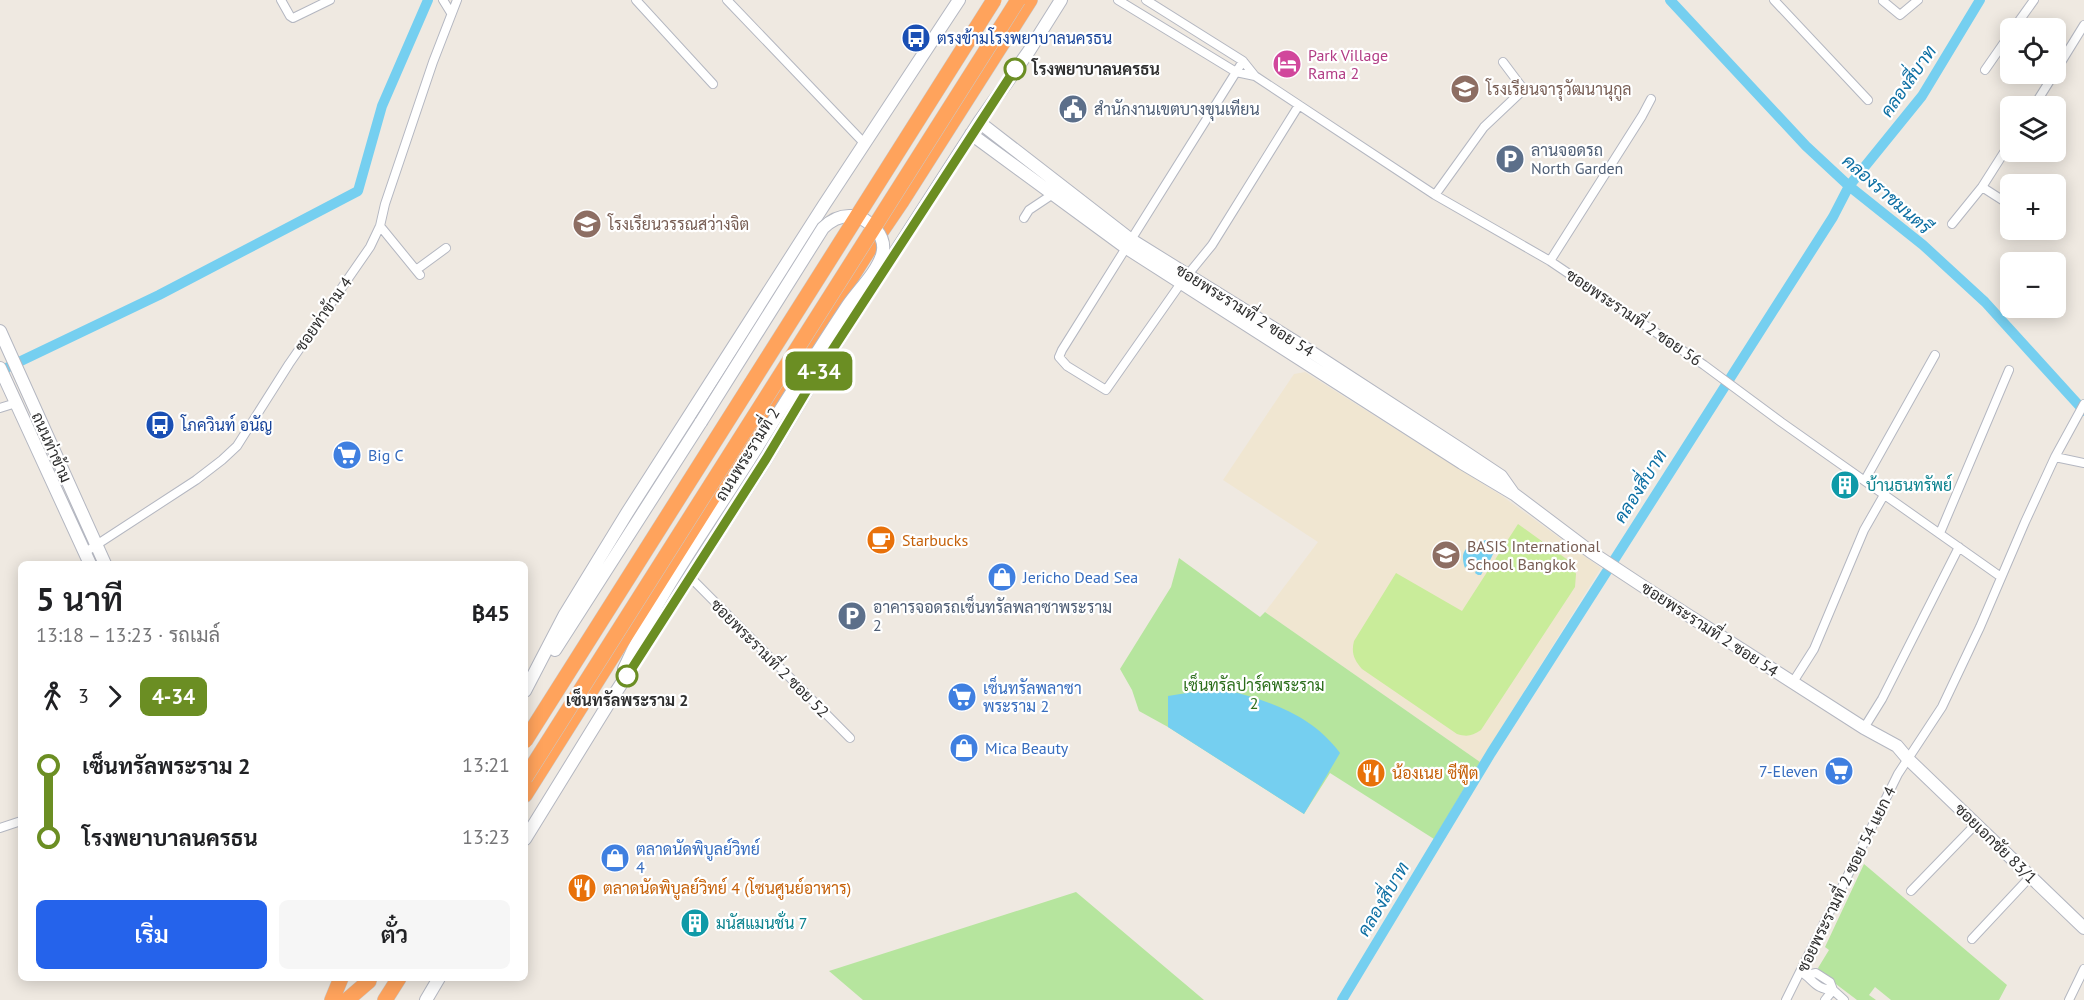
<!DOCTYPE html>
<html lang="th">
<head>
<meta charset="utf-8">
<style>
  :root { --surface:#fff; --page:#f6f6f6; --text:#202124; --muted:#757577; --accent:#2563eb }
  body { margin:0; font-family:"PT Sans",Sarabun,sans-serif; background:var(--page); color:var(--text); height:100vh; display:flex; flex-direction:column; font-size:22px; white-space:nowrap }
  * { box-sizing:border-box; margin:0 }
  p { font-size:20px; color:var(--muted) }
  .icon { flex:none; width:33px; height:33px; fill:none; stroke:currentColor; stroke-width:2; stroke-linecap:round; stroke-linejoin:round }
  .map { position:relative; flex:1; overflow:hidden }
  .drawer { position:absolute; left:18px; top:561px; width:510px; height:420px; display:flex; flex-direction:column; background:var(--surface); border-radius:9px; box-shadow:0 3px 15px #0003 }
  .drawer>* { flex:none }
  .badge { padding:0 12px; border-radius:9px; font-size:21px; line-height:39px }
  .controls { position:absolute; left:2000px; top:18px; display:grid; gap:12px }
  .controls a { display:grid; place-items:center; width:66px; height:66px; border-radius:9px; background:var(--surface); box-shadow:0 3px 15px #0003; font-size:30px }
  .map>.badge { position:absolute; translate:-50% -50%; box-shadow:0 0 0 3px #fff }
  .legs { display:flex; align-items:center; gap:9px; height:66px; padding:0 18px; font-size:20px }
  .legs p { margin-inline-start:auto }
  .summary { display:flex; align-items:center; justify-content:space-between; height:102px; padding:0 18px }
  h1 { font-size:33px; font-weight:600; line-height:45px }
  .button { display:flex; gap:12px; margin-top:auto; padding:12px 18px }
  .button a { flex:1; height:69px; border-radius:9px; background:var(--accent); color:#fff; font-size:24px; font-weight:600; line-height:69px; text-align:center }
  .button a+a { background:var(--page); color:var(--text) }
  ul { padding:0 18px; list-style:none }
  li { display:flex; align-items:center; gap:21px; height:72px; font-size:22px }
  li i { display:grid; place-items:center; width:9px; height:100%; margin:0 8px; background:currentColor }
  li i::after { content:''; width:15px; height:15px; margin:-8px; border:4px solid; border-radius:50%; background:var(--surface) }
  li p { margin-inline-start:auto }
  li:first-child i { background:linear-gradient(#0000 50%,currentColor 0) }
  li:last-child i { background:linear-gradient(currentColor 50%,#0000 0) }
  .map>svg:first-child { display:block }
  .education { fill:#f0e6d1 }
  .green { fill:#b6e59e }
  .pitch { fill:#c9ec9a }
  .water { fill:#75cff0 }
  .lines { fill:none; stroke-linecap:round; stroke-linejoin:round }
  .canal { stroke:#75cff0; stroke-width:10 }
  .street-casing { stroke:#b4b7c1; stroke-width:10 }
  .secondary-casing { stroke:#b4b7c1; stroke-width:14 }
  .highway-casing { stroke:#c9c9c9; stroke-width:16 }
  .street { stroke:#fff; stroke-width:8 }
  .secondary { stroke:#fff; stroke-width:12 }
  .highway { stroke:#ffa35c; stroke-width:15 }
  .secondary-bridge-casing { stroke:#b4b7c1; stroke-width:14; stroke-linecap:butt }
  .highway-bridge-casing { stroke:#c9c9c9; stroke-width:16; stroke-linecap:butt }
  .secondary-bridge { stroke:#fff; stroke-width:12 }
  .highway-bridge { stroke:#ffa35c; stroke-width:15 }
  .line-1-casing { stroke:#fff; stroke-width:14 }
  .line-1 { stroke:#6b8e23; stroke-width:9 }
  .stop-1-dot { fill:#fff; stroke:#6b8e23; stroke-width:3 }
  .labels { text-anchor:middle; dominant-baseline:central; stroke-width:4.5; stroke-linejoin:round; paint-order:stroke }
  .transit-label { font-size:16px; fill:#164399; stroke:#fff; text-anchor:start }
  .hotel-label { font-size:16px; fill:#b23c85; stroke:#fff; text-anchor:start }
  .stop-label { font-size:16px; font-weight:bold; fill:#2e2e2e; stroke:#fff; text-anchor:start }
  .education-label { font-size:16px; fill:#785e54; stroke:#fff; text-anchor:start }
  .service-label { font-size:16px; fill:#4e5e75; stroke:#fff; text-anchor:start }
  .street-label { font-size:16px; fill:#2e2e2e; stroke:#fff }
  .shop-label { font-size:16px; fill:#366cbe; stroke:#fff; text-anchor:start }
  .culture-label { font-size:16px; fill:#0d838f; stroke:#fff; text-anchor:start }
  .food-label { font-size:16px; fill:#c56008; stroke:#fff; text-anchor:start }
  .park-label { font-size:16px; fill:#2c6e1b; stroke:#fff }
  .water-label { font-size:18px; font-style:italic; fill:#0d6fa3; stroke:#fff }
</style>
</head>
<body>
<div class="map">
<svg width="2084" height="1000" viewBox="0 0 2084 1000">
  <rect width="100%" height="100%" fill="#efe9e1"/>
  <!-- education -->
  <path class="education" d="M 1305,372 L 1502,496 L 1601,568 L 1480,762 L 1265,612 L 1318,542 L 1223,480 L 1294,374 Z"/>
  <!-- green -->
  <path class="green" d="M 1179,558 L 1260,617 L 1265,612 L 1480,762 L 1434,839 L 1330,773 L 1304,814 L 1168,727 L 1139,711 L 1132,690 L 1120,669 L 1171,587 Z
    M 1864,864 L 2007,985 L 1999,1000 L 1891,1000 L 1875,987 L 1869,995 L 1876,1000 L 1857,1000 L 1820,972 L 1818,968 L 1829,950 L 1825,947 Z
    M 1076,892 L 1204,1000 L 863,1000 L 829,971 Z"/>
  <!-- pitch -->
  <path class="pitch" d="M 1518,524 L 1572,563 L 1576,574 L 1575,587 L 1481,730 C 1472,736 1467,737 1457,734 L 1362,669 C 1354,660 1351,653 1354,641 L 1396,573 L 1462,611 Z"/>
  <!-- water -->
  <path class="water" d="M 1486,540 L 1494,543 C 1497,554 1486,565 1481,575 L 1478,575 L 1475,573 L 1479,565 L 1471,560 L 1465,568 C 1458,548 1470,545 1486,540 Z
    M 1224,689 C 1268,701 1311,714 1340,753 L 1304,814 L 1168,727 L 1168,696 L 1205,690 Z"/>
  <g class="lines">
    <!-- canal -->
    <path class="canal" d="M 1670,0 L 1806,146 L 1849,186 L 1923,245 L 1985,302 L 2084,411
      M 0,371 L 159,295 L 358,191 L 382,106 L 428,0
      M 1342,1000 L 1491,753 L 1833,217 L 1849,186 L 1922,96 L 1980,0"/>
    <!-- street casing -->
    <g class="street-casing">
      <path id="street" d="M 281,0 L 290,16 L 293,18 L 330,0
        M 443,0 L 451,13
        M 636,0 L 713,84
        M 727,0 L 864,143
        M 1118,0 L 1236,72 L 1255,76 L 1243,61 L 1146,0
        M 1774,0 L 1868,100
        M 1883,1 L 1900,15 L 1918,0
        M 2014,28 L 2034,0
        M 1243,61 L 1062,350 L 1059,357 L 1067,366 L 1106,390 L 1181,283 L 1212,245 L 1299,105
        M 1985,70 L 2010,34
        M 2055,72 L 2084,25
        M 1255,76 L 1435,195 L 1550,261 L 1704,365 L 1781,422 L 2001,577
        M 2034,106 L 2054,74
        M 1982,187 L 2010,205
        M 1435,195 L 1484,127 L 1521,92 L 1521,86 L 1503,62
        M 1024,218 L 1029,210 L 1053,194
        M 1952,224 L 1982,187 L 2010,143
        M 380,226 L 420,275
        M 1550,261 L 1642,116 L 1651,99
        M 416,270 L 446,248
        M 0,408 L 16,403
        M 2055,457 L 2084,463
        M 1865,480 L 1935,355
        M 1940,533 L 2009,370
        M 84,553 L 196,480 L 222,460 L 237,446 L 289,364 L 370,247 L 380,226 L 385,204 L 433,62 L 457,0
        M 691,578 L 850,738
        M 1793,682 L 1814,649 L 1864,530 L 1884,495
        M 1864,728 L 1882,699 L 1959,547
        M 0,828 L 21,821
        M 1911,891 L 1976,824
        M 1972,939 L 2031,876
        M 1804,974 C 1815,982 1816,989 1833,990
        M 1807,975 L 1816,973 L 1830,982 L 1833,990 L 1844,1000
        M 1786,1000 L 1898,774 L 1942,707 L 1980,627 L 2025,522 L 2055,457 L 2084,404
        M 1825,1000 L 1833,990
        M 2069,1000 L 2084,969"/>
    </g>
    <!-- secondary casing -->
    <g class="secondary-casing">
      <path id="secondary" d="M 979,122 L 1130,239 L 1302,346 L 1462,450 L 1501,476 L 1513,493
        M 971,134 L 1125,247 L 1462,463 L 1514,494 L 1591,552 L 1644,587 L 1864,728 L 1897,746 L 1908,759 L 2084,928
        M 0,331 L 105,564
        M 0,368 L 90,564
        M 555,650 L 701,422
        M 624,669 C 657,596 706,528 749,460
        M 525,691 L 564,616 L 627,513 L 824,205 L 959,0
        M 525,839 L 607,706 L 766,459 L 818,372 L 979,122 L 1029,51 L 1061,0
        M 426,1000 L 439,978"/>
    </g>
    <!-- highway casing -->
    <g class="highway-casing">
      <path id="highway" d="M 525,795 L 868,251 L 902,201 L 1030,0
        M 332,1000 L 341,978
        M 347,1000 L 369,981
        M 385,1000 L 399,978"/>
    </g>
    <!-- street -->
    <use href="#street" class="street"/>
    <!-- secondary -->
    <use href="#secondary" class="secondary"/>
    <!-- highway -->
    <use href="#highway" class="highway"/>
    <!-- secondary-bridge casing -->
    <g class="secondary-bridge-casing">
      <path id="secondary-bridge" d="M 701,422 L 823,228 C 831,220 840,215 852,216 C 869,218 888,236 882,255 C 876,274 857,291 846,308 C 813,358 781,409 749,460"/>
    </g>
    <!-- highway-bridge casing -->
    <g class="highway-bridge-casing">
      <path id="highway-bridge" d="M 525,741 L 994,0
        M 525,778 L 1018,0"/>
    </g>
    <!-- secondary-bridge -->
    <use href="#secondary-bridge" class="secondary-bridge"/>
    <!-- highway-bridge -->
    <use href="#highway-bridge" class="highway-bridge"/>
  </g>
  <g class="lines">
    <!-- line-1 casing -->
    <g class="line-1-casing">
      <path id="line-1" d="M 627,676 L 766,459 L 818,372 L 1015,69"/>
    </g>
    <!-- line-1 -->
    <use href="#line-1" class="line-1"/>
  </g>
  <!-- icons -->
  <defs>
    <g id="bus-disc" transform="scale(1.5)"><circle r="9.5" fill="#1a4fb4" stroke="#fff"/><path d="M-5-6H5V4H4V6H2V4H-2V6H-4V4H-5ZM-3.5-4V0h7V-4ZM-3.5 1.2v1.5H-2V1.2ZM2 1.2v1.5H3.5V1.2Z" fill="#fff"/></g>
    <g id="hotel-disc" transform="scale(1.5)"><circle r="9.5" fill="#d1479c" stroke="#fff"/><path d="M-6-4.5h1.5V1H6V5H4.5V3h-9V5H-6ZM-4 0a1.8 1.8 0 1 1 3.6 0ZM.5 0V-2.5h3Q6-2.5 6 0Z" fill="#fff"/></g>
    <g id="school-disc" transform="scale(1.5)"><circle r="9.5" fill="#8d6e63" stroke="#fff"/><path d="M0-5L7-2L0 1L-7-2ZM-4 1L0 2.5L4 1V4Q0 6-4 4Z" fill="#fff"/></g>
    <g id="civic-disc" transform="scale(1.5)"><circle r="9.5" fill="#5c6f8a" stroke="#fff"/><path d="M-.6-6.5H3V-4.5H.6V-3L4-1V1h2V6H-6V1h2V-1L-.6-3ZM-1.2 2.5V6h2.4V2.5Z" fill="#fff"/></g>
    <g id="parking-disc" transform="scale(1.5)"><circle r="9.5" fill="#5c6f8a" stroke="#fff"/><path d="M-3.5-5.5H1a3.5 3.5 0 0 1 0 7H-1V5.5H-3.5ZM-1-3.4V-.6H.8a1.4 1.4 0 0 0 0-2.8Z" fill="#fff"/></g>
    <g id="supermarket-disc" transform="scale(1.5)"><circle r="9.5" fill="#3f7fe0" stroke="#fff"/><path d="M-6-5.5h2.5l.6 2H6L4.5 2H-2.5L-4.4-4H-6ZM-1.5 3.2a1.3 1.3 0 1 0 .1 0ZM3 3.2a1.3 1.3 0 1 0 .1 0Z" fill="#fff"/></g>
    <g id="building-disc" transform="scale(1.5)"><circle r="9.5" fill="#0f9aa8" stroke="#fff"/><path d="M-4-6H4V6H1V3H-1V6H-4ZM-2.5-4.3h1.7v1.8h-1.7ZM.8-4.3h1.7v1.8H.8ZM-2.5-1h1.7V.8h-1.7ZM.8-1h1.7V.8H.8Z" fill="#fff"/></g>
    <g id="cafe-disc" transform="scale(1.5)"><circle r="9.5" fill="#e8710a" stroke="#fff"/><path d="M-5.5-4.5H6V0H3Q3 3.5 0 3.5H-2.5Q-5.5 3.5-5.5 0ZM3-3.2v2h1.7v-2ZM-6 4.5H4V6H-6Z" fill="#fff"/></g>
    <g id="shop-disc" transform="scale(1.5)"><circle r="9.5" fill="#3f7fe0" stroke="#fff"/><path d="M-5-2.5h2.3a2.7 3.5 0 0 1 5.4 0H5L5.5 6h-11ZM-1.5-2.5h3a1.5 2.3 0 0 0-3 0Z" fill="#fff"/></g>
    <g id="restaurant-disc" transform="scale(1.5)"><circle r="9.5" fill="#e8710a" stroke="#fff"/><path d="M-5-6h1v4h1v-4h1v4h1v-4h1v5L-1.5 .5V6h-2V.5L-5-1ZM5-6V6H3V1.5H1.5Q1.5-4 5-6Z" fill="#fff"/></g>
  </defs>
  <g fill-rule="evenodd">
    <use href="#bus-disc" x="916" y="38"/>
    <use href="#hotel-disc" x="1287" y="64"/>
    <use href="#school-disc" x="1465" y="89"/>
    <use href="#civic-disc" x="1073" y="109"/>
    <use href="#parking-disc" x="1510" y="159"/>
    <use href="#school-disc" x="587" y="224"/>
    <use href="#bus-disc" x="160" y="425"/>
    <use href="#supermarket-disc" x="347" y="455"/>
    <use href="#building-disc" x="1845" y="485"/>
    <use href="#cafe-disc" x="881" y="540"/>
    <use href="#school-disc" x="1446" y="555"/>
    <use href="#shop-disc" x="1002" y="577"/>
    <use href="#parking-disc" x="852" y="616"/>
    <use href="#supermarket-disc" x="962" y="697"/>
    <use href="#shop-disc" x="964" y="748"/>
    <use href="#supermarket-disc" x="1839" y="771"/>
    <use href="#restaurant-disc" x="1371" y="773"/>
    <use href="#shop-disc" x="615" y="858"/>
    <use href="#restaurant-disc" x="582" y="888"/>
    <use href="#building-disc" x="695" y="923"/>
  </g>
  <!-- markers -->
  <g class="stop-1-dot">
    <circle cx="1015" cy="69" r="10"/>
    <circle cx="627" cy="676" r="10"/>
  </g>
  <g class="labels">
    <!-- transit labels -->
    <g class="transit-label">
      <text x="937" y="38">ตรงข้ามโรงพยาบาลนครธน</text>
      <text x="181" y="425">โภควินท์ อนัญ</text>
    </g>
    <!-- hotel labels -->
    <g class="hotel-label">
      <text x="1308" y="55">Park Village<tspan x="1308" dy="18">Rama 2</tspan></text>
    </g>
    <!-- stop labels -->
    <g class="stop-label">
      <text x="1032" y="69">โรงพยาบาลนครธน</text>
      <text x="627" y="700" text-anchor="middle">เซ็นทรัลพระราม 2</text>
    </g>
    <!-- education labels -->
    <g class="education-label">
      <text x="1486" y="89">โรงเรียนจารุวัฒนานุกูล</text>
      <text x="608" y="224">โรงเรียนวรรณสว่างจิต</text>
      <text x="1467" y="546">BASIS International<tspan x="1467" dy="18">School Bangkok</tspan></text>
    </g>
    <!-- service labels -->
    <g class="service-label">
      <text x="1094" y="109">สำนักงานเขตบางขุนเทียน</text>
      <text x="1531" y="150">ลานจอดรถ<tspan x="1531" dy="18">North Garden</tspan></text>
      <text x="873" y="607">อาคารจอดรถเซ็นทรัลพลาซาพระราม<tspan x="873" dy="18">2</tspan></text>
    </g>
    <!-- street labels -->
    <g class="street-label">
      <text transform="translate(1245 310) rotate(32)">ซอยพระรามที่ 2 ซอย 54</text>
      <text transform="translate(323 314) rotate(-55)">ซอยท่าข้าม 4</text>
      <text transform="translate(1634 317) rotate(34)">ซอยพระรามที่ 2 ซอย 56</text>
      <text transform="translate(52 447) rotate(66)">ถนนท่าข้าม</text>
      <text transform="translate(747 454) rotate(-58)">ถนนพระรามที่ 2</text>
      <text transform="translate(1710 629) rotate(33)">ซอยพระรามที่ 2 ซอย 54</text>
      <text transform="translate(770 658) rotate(45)">ซอยพระรามที่ 2 ซอย 52</text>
      <text transform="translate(1996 843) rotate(44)">ซอยเอกชัย 83/1</text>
      <text transform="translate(1846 879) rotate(-64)">ซอยพระรามที่ 2 ซอย 54 แยก 4</text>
    </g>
    <!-- shop labels -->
    <g class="shop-label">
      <text x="368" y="455">Big C</text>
      <text x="1023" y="577">Jericho Dead Sea</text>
      <text x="983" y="688">เซ็นทรัลพลาซา<tspan x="983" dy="18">พระราม 2</tspan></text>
      <text x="985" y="748">Mica Beauty</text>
      <text x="1818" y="771" text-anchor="end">7-Eleven</text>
      <text x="636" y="849">ตลาดนัดพิบูลย์วิทย์<tspan x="636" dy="18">4</tspan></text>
    </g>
    <!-- culture labels -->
    <g class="culture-label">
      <text x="1866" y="485">บ้านธนทรัพย์</text>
      <text x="716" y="923">มนัสแมนชั่น 7</text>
    </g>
    <!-- food labels -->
    <g class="food-label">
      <text x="902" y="540">Starbucks</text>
      <text x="1392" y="773">น้องเนย ซีฟู๊ต</text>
      <text x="603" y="888">ตลาดนัดพิบูลย์วิทย์ 4 (โซนศูนย์อาหาร)</text>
    </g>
    <!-- park labels -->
    <g class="park-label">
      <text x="1254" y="685">เซ็นทรัลปาร์คพระราม<tspan x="1254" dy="18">2</tspan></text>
    </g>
    <!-- water labels -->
    <g class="water-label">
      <text transform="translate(1908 81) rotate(-55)">คลองสี่บาท</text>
      <text transform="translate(1887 194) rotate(41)">คลองราชมนตรี</text>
      <text transform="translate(1640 486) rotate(-58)">คลองสี่บาท</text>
      <text transform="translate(1383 899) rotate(-59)">คลองสี่บาท</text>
    </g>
  </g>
</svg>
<div class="controls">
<a><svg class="icon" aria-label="locate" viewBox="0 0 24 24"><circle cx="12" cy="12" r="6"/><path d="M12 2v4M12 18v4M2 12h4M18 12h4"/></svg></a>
<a><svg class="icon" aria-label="layers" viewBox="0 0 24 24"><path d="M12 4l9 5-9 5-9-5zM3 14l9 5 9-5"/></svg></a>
<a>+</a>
<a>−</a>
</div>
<b class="badge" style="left:819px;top:371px;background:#6b8e23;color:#fff">4-34</b>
<section class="drawer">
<div class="summary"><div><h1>5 นาที</h1><p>13:18 – 13:23 · รถเมล์</p></div><b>฿45</b></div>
<div class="legs"><svg class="icon" aria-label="walk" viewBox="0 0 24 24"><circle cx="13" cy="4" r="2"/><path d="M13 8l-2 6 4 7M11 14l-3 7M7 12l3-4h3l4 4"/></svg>3<svg class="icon" aria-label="forward" viewBox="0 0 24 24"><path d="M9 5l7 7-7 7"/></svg><b class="badge" style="background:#6b8e23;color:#fff">4-34</b></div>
<ul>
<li><i style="color:#6b8e23"></i><b>เซ็นทรัลพระราม 2</b><p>13:21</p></li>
<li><i style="color:#6b8e23"></i><b>โรงพยาบาลนครธน</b><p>13:23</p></li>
</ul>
<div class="button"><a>เริ่ม</a><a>ตั๋ว</a></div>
</section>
</div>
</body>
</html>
